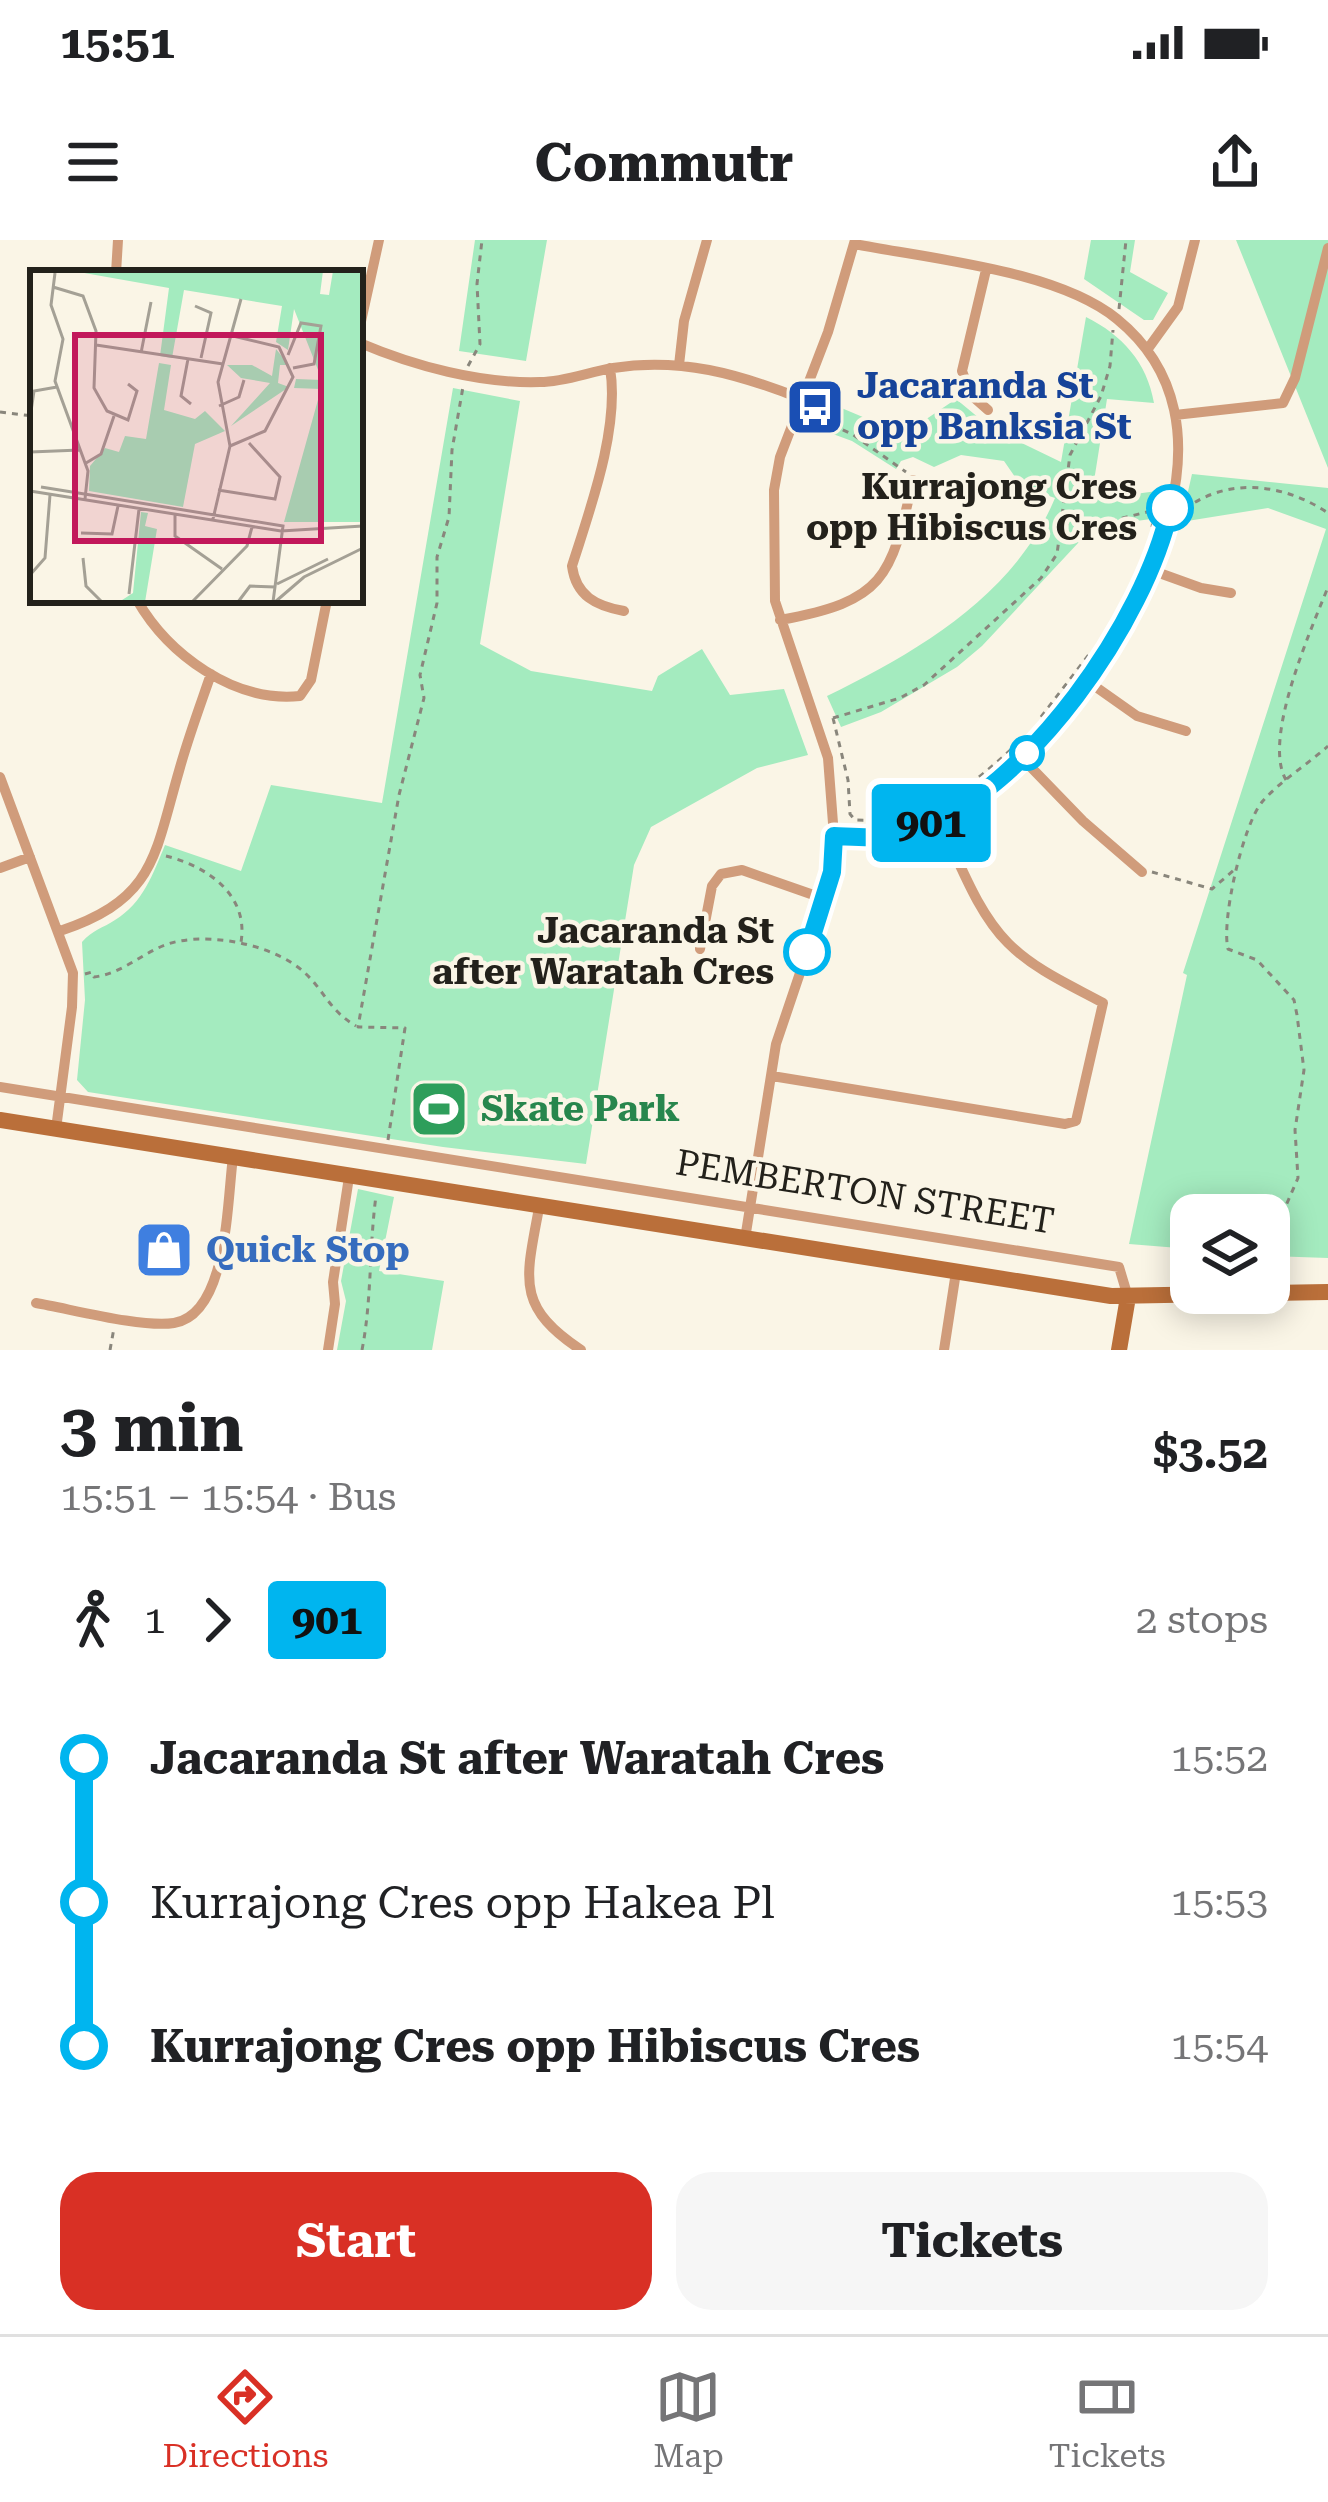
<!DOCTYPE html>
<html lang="en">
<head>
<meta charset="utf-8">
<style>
  :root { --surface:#fff; --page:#f6f6f6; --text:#202124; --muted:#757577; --line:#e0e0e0; --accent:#d93025 }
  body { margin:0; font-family:"Roboto Serif",serif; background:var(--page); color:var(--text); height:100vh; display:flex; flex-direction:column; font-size:45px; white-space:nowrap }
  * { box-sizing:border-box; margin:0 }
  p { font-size:39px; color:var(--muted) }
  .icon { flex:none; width:66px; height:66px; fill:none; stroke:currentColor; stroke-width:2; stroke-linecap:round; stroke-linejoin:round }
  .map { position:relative; height:1110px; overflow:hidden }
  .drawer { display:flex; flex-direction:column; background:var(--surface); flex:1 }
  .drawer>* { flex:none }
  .badge { padding:0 24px; border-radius:9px; font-size:42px; line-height:78px }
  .fabs { position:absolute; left:1170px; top:954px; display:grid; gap:24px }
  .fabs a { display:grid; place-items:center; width:120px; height:120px; border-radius:24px; background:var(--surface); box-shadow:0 6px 30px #0003; font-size:60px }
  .map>.badge { position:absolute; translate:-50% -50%; box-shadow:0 0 0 6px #fff }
  .legs { display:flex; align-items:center; gap:18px; height:132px; padding:0 60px; font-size:39px }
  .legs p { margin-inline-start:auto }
  .overview { display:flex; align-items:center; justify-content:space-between; height:204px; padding:0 60px }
  h1 { font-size:66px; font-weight:700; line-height:90px }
  .primary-button { display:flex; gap:24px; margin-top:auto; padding:24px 60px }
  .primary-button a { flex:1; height:138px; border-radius:36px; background:var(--accent); color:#fff; font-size:48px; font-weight:700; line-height:138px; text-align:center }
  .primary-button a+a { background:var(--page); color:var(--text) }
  ul { padding:0 60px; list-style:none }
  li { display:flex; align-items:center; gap:42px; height:144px; font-size:45px }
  li i { display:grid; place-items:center; width:18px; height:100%; margin:0 15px; background:currentColor }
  li i::after { content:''; width:30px; height:30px; margin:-15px; border:9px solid; border-radius:50%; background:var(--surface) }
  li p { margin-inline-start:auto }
  li:first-child i { background:linear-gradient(#0000 50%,currentColor 0) }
  li:last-child i { background:linear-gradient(currentColor 50%,#0000 0) }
  .status { display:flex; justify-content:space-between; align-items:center; height:84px; padding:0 60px; background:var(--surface); direction:ltr }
  .status svg { height:33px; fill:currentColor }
  header { display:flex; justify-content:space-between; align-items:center; height:156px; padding:0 60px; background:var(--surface); font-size:54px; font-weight:700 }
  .menu { display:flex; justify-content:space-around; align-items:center; height:168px; border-top:3px solid var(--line); background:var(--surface); font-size:33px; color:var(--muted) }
  .menu a { display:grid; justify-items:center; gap:6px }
  .menu .selected { color:var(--accent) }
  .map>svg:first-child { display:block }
  .green { fill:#a4ebbf }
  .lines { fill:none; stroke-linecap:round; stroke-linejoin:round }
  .path { stroke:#89867c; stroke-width:3; stroke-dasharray:6 6; stroke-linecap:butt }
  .street { stroke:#d09c7b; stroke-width:10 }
  .secondary { stroke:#ba6f3a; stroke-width:16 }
  .line-1-casing { stroke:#fff; stroke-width:27 }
  .line-1 { stroke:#00b5ef; stroke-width:18 }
  .stop-1-dot { fill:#fff; stroke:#00b5ef; stroke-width:6 }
  .labels { text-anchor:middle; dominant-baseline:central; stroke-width:9; stroke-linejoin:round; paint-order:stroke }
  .transit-label { font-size:36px; font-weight:bold; fill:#164399; stroke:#faf5e6; text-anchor:start }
  .stop-label { font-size:36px; font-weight:bold; fill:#23211b; stroke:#faf5e6; text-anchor:end }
  .leisure-label { font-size:36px; font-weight:bold; fill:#27864d; stroke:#faf5e6; text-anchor:start }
  .street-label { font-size:36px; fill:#23211b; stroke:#faf5e6 }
  .shop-label { font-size:36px; font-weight:bold; fill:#366cbe; stroke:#faf5e6; text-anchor:start }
  .inset-road { fill:none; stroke:#a4a095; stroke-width:3 }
  .view { fill:#c2185b; fill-opacity:0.15; stroke:#c2185b; stroke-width:6 }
  .inset-edge { fill:none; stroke:#23211b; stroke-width:6 }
</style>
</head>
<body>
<div class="status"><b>15:51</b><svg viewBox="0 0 49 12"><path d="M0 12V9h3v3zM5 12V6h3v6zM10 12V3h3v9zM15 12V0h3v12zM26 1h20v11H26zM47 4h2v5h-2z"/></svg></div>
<header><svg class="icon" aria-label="menu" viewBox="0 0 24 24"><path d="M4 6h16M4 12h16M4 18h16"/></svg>Commutr<svg class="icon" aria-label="share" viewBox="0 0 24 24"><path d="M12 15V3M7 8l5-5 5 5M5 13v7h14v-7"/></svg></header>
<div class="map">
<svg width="1328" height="1110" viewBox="0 0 1328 1110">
  <rect width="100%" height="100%" fill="#faf5e6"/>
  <!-- green -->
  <path class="green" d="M 475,0 L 547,0 L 526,121 L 459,111 Z
    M 1091,0 L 1135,0 L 1130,32 L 1168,53 L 1153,80 L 1144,80 L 1084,39 Z
    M 1236,0 L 1328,0 L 1328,228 Z
    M 1086,77 C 1122,95 1147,122 1154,163 L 1107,159 L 1091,260 L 1157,251 L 1151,279 L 1093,287 L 982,406 L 957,427 L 881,472 L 841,487 L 827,456 C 917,412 1015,355 1055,258 L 1022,247 L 1004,221 L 961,215 L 934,227 L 913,217 L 901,221 L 896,229 L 852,201 L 811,186 L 820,159 L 870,180 L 919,184 L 956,159 L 991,188 L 1061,222 Z
    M 453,148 L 520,161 L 480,404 L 531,431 L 652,451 L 658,436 L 702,409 L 730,455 L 784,449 L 808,515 L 757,528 L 651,587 L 634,625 L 586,924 L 443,907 L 88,852 L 77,840 L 85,760 L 82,702 C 92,690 103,688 115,680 C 143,663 153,634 165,605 L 241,631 L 271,545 L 382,563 Z
    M 1192,234 L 1328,248 L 1328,1018 L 1269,1016 L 1269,975 L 1191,975 L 1191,1009 L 1129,1004 L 1187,735 L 1183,733 L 1326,289 L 1268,268 L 1181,282 Z
    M 358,949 L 394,957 L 379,1031 L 444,1041 L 432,1110 L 337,1110 L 346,1061 L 341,1041 Z"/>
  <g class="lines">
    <!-- path -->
    <path class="path" d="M 1119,69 L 1126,0
      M 468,126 L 480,104 L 477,44 L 482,0
      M 0,172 L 33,176
      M 810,175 L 852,194 L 906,232
      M 1185,269 C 1229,236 1285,244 1328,273
      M 1063,283 L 1091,286 L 1155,270 L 1152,287
      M 1041,477 L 1090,413
      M 833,478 L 848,540 L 850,574 L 855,580 C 925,583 970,548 1019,502
      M 833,478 L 900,458 L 924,445 L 1041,338 L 1057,314 L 1070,215 L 1101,156 L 1110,126 L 1113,90
      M 1286,540 C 1262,499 1311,390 1328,347
      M 166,616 C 207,626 249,655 241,702
      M 1152,632 L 1212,649 L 1234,630
      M 85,734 L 92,732 L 94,737 C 127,733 148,706 180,701 C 218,694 276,706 305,733 C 326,753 329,770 356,786
      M 388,900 L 405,788 L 358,787 L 399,555 L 424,458 L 420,435 L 437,363 L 437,317 L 449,277 L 452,210 L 463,147
      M 1278,998 L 1280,979 L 1298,938 L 1295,890 L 1304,830 L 1297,775 L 1294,760 L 1257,720 L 1228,709 C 1221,680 1243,585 1262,562 C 1280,541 1307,525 1328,506
      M 110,1110 L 114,1088
      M 362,1110 C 372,1059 369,1007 376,956"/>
    <!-- street -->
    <path class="street" d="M 986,30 L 962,131 L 971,155 L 988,170
      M 116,33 L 118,0
      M 360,86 L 379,0
      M 360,103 C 414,126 481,144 540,142 C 565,142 588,132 613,128 C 680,117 739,134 802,159
      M 1147,110 L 1178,67 L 1195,0
      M 679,125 L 684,81 L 707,0
      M 610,128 C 620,188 590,269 572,326 C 576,356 596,366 624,371
      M 1175,175 L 1283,163 L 1295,138 L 1328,8
      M 1151,330 L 1201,348 L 1231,353
      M 137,360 C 168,414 234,463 300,456 L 311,440 L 327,360
      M 780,380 C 884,361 891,339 913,240
      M 1086,440 L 1137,476 L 1186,491
      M 1022,518 L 1083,581 L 1142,632
      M 0,537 L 73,733 L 72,767 L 56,889
      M 834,596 C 862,597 890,600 916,591 C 977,569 1023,518 1063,470 C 1145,370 1245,183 1117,79 C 1057,30 930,19 855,4
      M 0,628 L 30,617
      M 60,691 C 155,659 154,617 179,531 C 188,498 200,466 211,434
      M 700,709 L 712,646 L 721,634 L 742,630 L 825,659
      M 772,836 L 1065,884 L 1076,881 L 1103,763 C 1070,745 1035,730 1008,703 C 976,671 959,620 939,580
      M 0,847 L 1119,1027 L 1128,1057
      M 539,968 C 526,1039 515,1066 581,1110
      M 745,999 L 776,804 L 825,659 L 834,596 L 828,518 L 775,361 L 774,250 L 780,217 L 828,92 L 855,0
      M 36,1063 C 71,1069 142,1088 174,1083 C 228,1074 227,961 233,917
      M 328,1110 L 335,1064 L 333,1042 L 349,937
      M 944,1110 L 956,1032"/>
    <!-- secondary -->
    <path class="secondary" d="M 0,880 L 1111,1056 L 1328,1052
      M 1119,1110 L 1128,1057"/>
  </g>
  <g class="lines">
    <!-- line-1 casing -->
    <g class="line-1-casing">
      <path id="line-1" d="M 807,712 L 832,632 L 834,596 C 862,597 890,600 916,590 C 1027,551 1146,380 1170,268"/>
    </g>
    <!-- line-1 -->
    <use href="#line-1" class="line-1"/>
  </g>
  <!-- icons -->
  <defs>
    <g id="bus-square" transform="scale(3)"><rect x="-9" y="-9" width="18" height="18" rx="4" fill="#1a4fb4" stroke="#faf5e6"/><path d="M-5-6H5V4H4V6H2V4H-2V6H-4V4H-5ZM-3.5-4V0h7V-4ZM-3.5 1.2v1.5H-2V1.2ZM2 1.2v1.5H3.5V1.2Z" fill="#fff"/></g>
    <g id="stadium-square" transform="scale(3)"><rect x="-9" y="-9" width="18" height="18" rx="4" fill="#2e9e5b" stroke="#faf5e6"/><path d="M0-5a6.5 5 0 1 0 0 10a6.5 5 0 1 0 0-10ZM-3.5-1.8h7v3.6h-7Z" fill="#fff"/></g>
    <g id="shop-square" transform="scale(3)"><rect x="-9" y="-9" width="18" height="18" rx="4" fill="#3f7fe0" stroke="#faf5e6"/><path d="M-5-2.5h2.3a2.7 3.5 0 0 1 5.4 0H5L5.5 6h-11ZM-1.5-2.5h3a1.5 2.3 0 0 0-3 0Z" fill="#fff"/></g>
  </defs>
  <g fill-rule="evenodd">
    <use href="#bus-square" x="815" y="167"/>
    <use href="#stadium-square" x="439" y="869"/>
    <use href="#shop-square" x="164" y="1010"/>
  </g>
  <!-- markers -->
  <g class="stop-1-dot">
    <circle cx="1170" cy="268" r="21"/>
    <circle cx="1027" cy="513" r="15"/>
    <circle cx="807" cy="712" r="21"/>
  </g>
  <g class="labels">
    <!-- transit labels -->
    <g class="transit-label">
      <text x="857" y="146">Jacaranda St<tspan x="857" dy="41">opp Banksia St</tspan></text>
    </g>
    <!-- stop labels -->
    <g class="stop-label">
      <text x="1137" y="247">Kurrajong Cres<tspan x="1137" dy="41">opp Hibiscus Cres</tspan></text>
      <text x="774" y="691">Jacaranda St<tspan x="774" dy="41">after Waratah Cres</tspan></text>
    </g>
    <!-- leisure labels -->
    <g class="leisure-label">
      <text x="481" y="869">Skate Park</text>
    </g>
    <!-- street labels -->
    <g class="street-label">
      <text transform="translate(865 952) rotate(9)">PEMBERTON STREET</text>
    </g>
    <!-- shop labels -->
    <g class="shop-label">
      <text x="206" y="1010">Quick Stop</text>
    </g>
  </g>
  <!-- overview -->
  <g transform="translate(30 30)">
    <rect width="333" height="333" fill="#faf5e6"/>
    <path d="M 43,1 L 293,1 L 290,24 L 299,25 L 303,1 L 333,1 L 333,252 L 254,252 L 291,119 L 264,118 L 266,109 L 292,110 L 264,39 L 258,80 L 246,72 L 252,36 L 154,20 L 142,88 L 130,86 L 139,18 ZM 246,79 L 259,95 L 250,95 L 248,113 L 259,117 L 201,156 L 240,113 L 211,108 L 197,95 L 222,95 L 242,106 ZM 129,93 L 141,95 L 134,140 L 165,149 L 175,141 L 195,161 L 165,174 L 153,237 L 59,221 L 60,196 L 75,178 L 89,182 L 95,166 L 116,169 ZM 111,242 L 118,243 L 115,256 L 127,259 L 115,332 L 89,332 L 103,323 Z" fill="#a4ebbf"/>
    <path class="inset-road" d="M 25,3 L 21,35 L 33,69 L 25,111 L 58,201 L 55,229M 23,17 L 53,26 L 66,61 L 64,118 L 77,141 L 98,150 L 107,121 L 98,114M 165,36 L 181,43 L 171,88M 66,75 L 193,94M 111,83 L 121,32M 258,85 L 271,53 L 291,56 L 284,94 L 263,98M 158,89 L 151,126 L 161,134M 189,136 L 209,127 L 214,110M 0,148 L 4,121 L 27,117M 200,176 L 235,161 L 263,107 L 249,77 L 203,66M 0,182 L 50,180M 56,193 L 71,184 L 84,146M 11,217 L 253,256 L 243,332M 188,220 L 245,229 L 250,207 L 219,173M 0,221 L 251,261 L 333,256M 145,245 L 145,266 L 192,299M 183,249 L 200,176 L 188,112 L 211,29M 51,263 L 82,264 L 88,236M 53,288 L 56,316 L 72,332M 0,305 L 15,288 L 20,225M 247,314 L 298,289M 99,324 L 109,239M 162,332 L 217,276 L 222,257M 208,332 L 220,316 L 245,317M 245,332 L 274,307 L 333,278"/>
    <path class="view" d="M 45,65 L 291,65 L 291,271 L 45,271 Z"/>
    <rect width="333" height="333" class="inset-edge"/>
  </g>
</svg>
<div class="fabs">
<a><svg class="icon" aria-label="layers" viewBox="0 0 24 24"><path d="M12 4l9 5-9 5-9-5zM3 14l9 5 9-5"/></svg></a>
</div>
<b class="badge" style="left:931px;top:583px;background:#00b5ef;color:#111">901</b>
</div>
<section class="drawer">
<div class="overview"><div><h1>3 min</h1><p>15:51 – 15:54 · Bus</p></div><b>$3.52</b></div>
<div class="legs"><svg class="icon" aria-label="walk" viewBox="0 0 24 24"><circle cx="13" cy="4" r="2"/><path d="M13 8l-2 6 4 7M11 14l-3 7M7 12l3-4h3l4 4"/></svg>1<svg class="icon" aria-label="forward" viewBox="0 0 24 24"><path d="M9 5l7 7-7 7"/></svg><b class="badge" style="background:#00b5ef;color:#111">901</b><p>2 stops</p></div>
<ul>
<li><i style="color:#00b5ef"></i><b>Jacaranda St after Waratah Cres</b><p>15:52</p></li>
<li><i style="color:#00b5ef"></i><span>Kurrajong Cres opp Hakea Pl</span><p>15:53</p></li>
<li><i style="color:#00b5ef"></i><b>Kurrajong Cres opp Hibiscus Cres</b><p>15:54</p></li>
</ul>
<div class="primary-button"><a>Start</a><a>Tickets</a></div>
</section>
<nav class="menu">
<a class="selected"><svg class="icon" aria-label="directions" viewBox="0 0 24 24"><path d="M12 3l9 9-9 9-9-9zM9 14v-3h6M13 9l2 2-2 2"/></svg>Directions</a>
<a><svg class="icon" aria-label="map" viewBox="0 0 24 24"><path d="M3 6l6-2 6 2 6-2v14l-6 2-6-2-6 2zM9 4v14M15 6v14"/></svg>Map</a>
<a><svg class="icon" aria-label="tickets" viewBox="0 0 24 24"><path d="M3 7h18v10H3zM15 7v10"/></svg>Tickets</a>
</nav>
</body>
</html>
